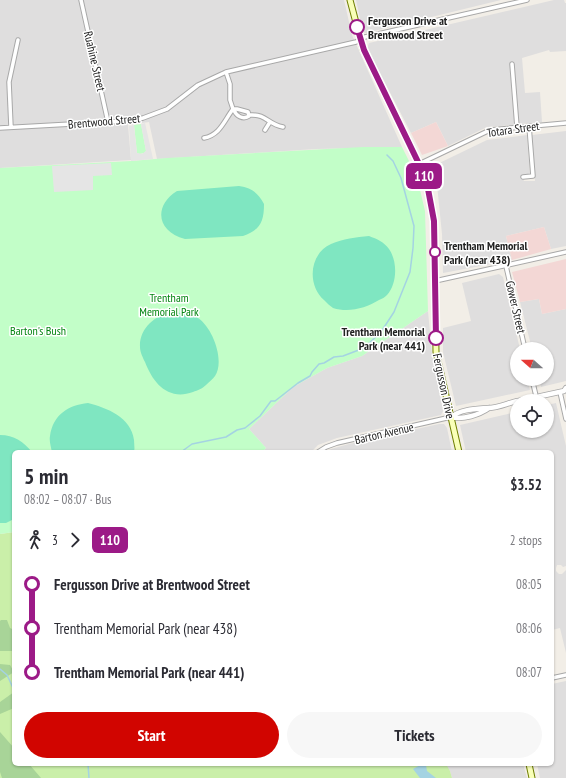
<!DOCTYPE html>
<html lang="en">
<head>
<meta charset="utf-8">
<style>
  :root { --surface:#fff; --page:#f7f7f7; --text:#2b2b33; --muted:#7c7c81; --accent:#d10500 }
  body { margin:0; font-family:"PT Sans Narrow",sans-serif; background:var(--page); color:var(--text); height:100vh; display:flex; flex-direction:column; font-size:15px; white-space:nowrap }
  * { box-sizing:border-box; margin:0 }
  p { font-size:13px; color:var(--muted) }
  .icon { flex:none; width:22px; height:22px; fill:none; stroke:currentColor; stroke-width:2; stroke-linecap:round; stroke-linejoin:round }
  .map { position:relative; flex:1; overflow:hidden }
  .panel { position:absolute; left:12px; top:450px; width:542px; height:316px; display:flex; flex-direction:column; background:var(--surface); border-radius:6px; box-shadow:0 1px 3px #0004 }
  .panel>* { flex:none }
  .badge { padding:0 8px; border-radius:6px; font-size:14px; line-height:26px }
  .needle { width:26px; rotate:291deg }
  .tools { position:absolute; left:510px; top:342px; display:grid; gap:8px }
  .tools a { display:grid; place-items:center; width:44px; height:44px; border-radius:50%; background:var(--surface); box-shadow:0 1px 3px #0004; font-size:20px }
  .map>.badge { position:absolute; translate:-50% -50%; box-shadow:0 0 0 2px #fff }
  .legs { display:flex; align-items:center; gap:6px; height:44px; padding:0 12px; font-size:13px }
  .legs p { margin-inline-start:auto }
  .headline { display:flex; align-items:center; justify-content:space-between; height:68px; padding:0 12px }
  h1 { font-size:22px; font-weight:800; line-height:30px }
  .button { display:flex; gap:8px; margin-top:auto; padding:8px 12px }
  .button a { flex:1; height:46px; border-radius:24px; background:var(--accent); color:#fff; font-size:16px; font-weight:800; line-height:46px; text-align:center }
  .button a+a { background:var(--page); color:var(--text) }
  ul { padding:0 12px; list-style:none }
  li { display:flex; align-items:center; gap:14px; height:44px; font-size:15px }
  li i { display:grid; place-items:center; width:6px; height:100%; margin:0 5px; background:currentColor }
  li i::after { content:''; width:10px; height:10px; margin:-5px; border:3px solid; border-radius:50%; background:var(--surface) }
  li p { margin-inline-start:auto }
  li:first-child i { background:linear-gradient(#0000 50%,currentColor 0) }
  li:last-child i { background:linear-gradient(currentColor 50%,#0000 0) }
  .map>svg:first-child { display:block }
  .residential { fill:#dfdede }
  .commercial { fill:#f3d7d5 }
  .grass { fill:#caefa9 }
  .forest { fill:#a8d498 }
  .park { fill:#c2fec8 }
  .pitch { fill:#7fe6c1 }
  .parking { fill:#e5e5e5 }
  .water { fill:#a4d3e2 }
  .lines { fill:none; stroke-linecap:round; stroke-linejoin:round }
  .stream { stroke:#a4d3e2; stroke-width:1.5 }
  .minor-casing { stroke:#a8a8a8; stroke-width:5.5 }
  .tertiary-casing { stroke:#a8a8a8; stroke-width:6 }
  .secondary-casing { stroke:#6f7f00; stroke-width:7 }
  .minor { stroke:#fff; stroke-width:3.5 }
  .tertiary { stroke:#fff; stroke-width:4.5 }
  .secondary { stroke:#f9ffb8; stroke-width:5 }
  .line-1-casing { stroke:#fff; stroke-width:9 }
  .line-1 { stroke:#9c1a87; stroke-width:6 }
  .stop-1-dot { fill:#fff; stroke:#9c1a87; stroke-width:2 }
  .labels { text-anchor:middle; dominant-baseline:central; stroke-width:3; stroke-linejoin:round; paint-order:stroke }
  .stop-label { font-size:12px; font-weight:bold; fill:#212121; stroke:#fff; text-anchor:start }
  .street-label { font-size:12px; fill:#212121; stroke:#fff }
  .park-label { font-size:12px; fill:#048511; stroke:#fff }
</style>
</head>
<body>
<div class="map">
<svg width="566" height="778" viewBox="0 0 566 778">
  <rect width="100%" height="100%" fill="#f2eee7"/>
  <!-- residential -->
  <path class="residential" d="M 0,0 L 344,0 L 352,35 L 402,147 L 316,149 L 157,159 L 149,122 L 128,125 L 131,160 L 0,168 Z
    M 356,0 L 501,0 L 366,33 L 363,32 Z
    M 554,0 L 564,0 L 565,3 L 566,3 L 566,51 L 550,52 L 549,50 L 522,58 L 525,93 L 540,92 L 542,122 L 519,124 L 515,84 L 511,85 L 515,125 L 487,127 L 448,146 L 436,122 L 411,133 L 369,52 L 367,49 L 369,43 Z
    M 566,131 L 566,246 L 551,249 L 544,227 L 506,236 L 512,260 L 443,273 L 442,234 L 437,185 L 429,168 L 487,140 L 527,135 L 530,174 L 521,175 L 524,181 L 535,181 L 532,135 Z
    M 499,274 L 503,277 L 520,349 L 517,349 L 517,379 L 527,379 L 530,390 L 456,406 L 443,352 L 443,328 L 471,321 L 462,283 Z
    M 539,299 L 542,314 L 566,309 L 566,381 L 541,387 L 539,379 L 547,379 L 547,349 L 532,349 L 520,302 Z
    M 428,311 L 432,355 L 443,411 L 441,415 L 337,438 L 318,445 L 311,452 L 262,452 L 266,448 L 249,429 L 293,387 L 327,368 L 362,356 Z
    M 556,403 L 566,446 L 566,566 L 563,567 L 561,565 L 557,565 L 556,568 L 556,571 L 559,574 L 562,574 L 566,570 L 566,653 L 560,628 L 552,630 L 552,452 L 466,452 L 460,425 L 517,412 L 517,431 L 547,431 L 547,405 Z
    M 439,424 L 444,424 L 447,428 L 452,452 L 327,452 L 331,449 L 349,444 Z
    M 566,681 L 566,778 L 540,778 L 537,764 L 552,764 L 552,684 Z
    M 445,764 L 523,764 L 527,778 L 452,778 L 450,771 Z"/>
  <!-- commercial -->
  <path class="commercial" d="M 436,122 L 448,146 L 422,155 L 411,133 Z
    M 544,227 L 551,249 L 512,260 L 506,236 Z
    M 566,259 L 566,309 L 542,314 L 539,299 L 520,302 L 512,272 Z"/>
  <!-- grass -->
  <path class="grass" d="M 14,532 L 14,764 L 446,764 L 450,771 L 452,778 L 0,778 L 0,534 Z"/>
  <!-- forest -->
  <path class="forest" d="M 1,620 L 7,620 L 10,628 L 14,630 L 14,651 L 0,651 L 0,621 Z
    M 0,664 L 10,665 L 14,672 L 0,681 Z
    M 14,692 L 14,708 L 0,714 L 0,702 Z
    M 0,732 L 14,748 L 14,764 L 29,764 L 41,778 L 2,778 L 0,772 Z"/>
  <!-- park -->
  <path class="park" d="M 141,124 L 146,151 L 144,153 L 139,154 L 137,153 L 134,125 Z
    M 363,147 L 402,147 L 417,177 L 425,211 L 428,311 L 362,356 L 327,368 L 293,387 L 249,429 L 266,448 L 262,452 L 170,452 L 168,451 L 162,452 L 14,452 L 14,532 L 0,534 L 0,168 L 131,161 L 167,158 Z"/>
  <!-- pitch -->
  <path class="pitch" d="M 239,186 C 252,188 258,193 264,204 C 264,222 260,230 243,236 L 185,239 C 157,232 153,206 177,191 Z
    M 369,236 C 377,239 384,242 389,249 C 398,262 397,284 387,295 C 385,297 382,299 379,300 C 366,308 349,313 333,308 C 330,306 327,303 324,300 C 307,285 309,254 331,244 C 343,239 356,237 369,236 Z
    M 172,312 C 181,313 190,314 198,318 C 213,328 225,361 215,376 C 213,379 209,382 206,385 C 202,389 198,390 193,392 C 168,401 153,383 145,362 C 143,358 140,352 140,347 C 139,329 155,315 172,312 Z
    M 88,403 C 107,408 131,417 134,440 C 134,444 135,448 134,452 L 52,452 C 51,447 49,441 50,436 C 53,415 68,405 88,403 Z
    M 0,435 C 14,435 24,442 32,452 L 14,452 L 14,519 L 6,523 L 0,523 Z"/>
  <!-- parking -->
  <path class="parking" d="M 145,123 L 153,159 L 131,161 L 129,126 L 134,125 L 137,153 L 142,154 L 146,151 L 141,124 Z
    M 111,163 L 112,175 L 93,176 L 93,190 L 54,192 L 52,166 Z"/>
  <!-- water -->
  <path class="water" d="M 422,764 L 426,765 L 427,771 L 436,778 L 420,778 L 413,769 Z"/>
  <g class="lines">
    <!-- stream -->
    <path class="stream" d="M 181,452 L 192,444 L 226,437 L 237,430 L 245,428 L 260,416 L 271,401 L 275,401 L 298,383 L 310,376 L 312,372 L 319,364 L 324,363 L 334,357 L 343,356 L 364,348 L 381,332 L 394,312 L 410,272 L 413,248 L 414,226 L 401,178 L 393,161 L 387,155
      M 0,669 L 7,675 L 14,690
      M 88,764 L 89,778"/>
    <!-- minor casing -->
    <g class="minor-casing">
      <path id="minor" d="M 81,0 L 108,122
        M 512,64 L 517,127
        M 226,72 L 230,84 L 230,100 L 233,109 L 237,109 L 248,112 L 249,116 C 243,120 236,116 234,110
        M 250,115 C 267,114 267,124 283,127
        M 11,127 L 9,82 L 18,40
        M 0,128 L 108,122 L 130,121 L 143,118 L 167,109 L 198,85 L 226,72 L 356,42 L 365,37 L 527,0
        M 265,130 L 270,122
        M 204,138 C 220,135 224,121 233,109
        M 419,164 L 490,130 L 566,123
        M 523,177 L 533,176 L 529,126
        M 506,266 L 525,349
        M 435,281 L 566,252
        M 532,379 L 536,396
        M 560,392 L 566,419
        M 318,452 L 326,447 L 337,443 L 451,417
        M 552,678 L 566,675"/>
    </g>
    <!-- tertiary casing -->
    <g class="tertiary-casing">
      <path id="tertiary" d="M 518,401 L 564,391 L 566,388
        M 451,417 C 461,409 476,409 488,408 C 498,408 508,403 517,401
        M 451,417 C 463,420 479,415 489,408"/>
    </g>
    <!-- secondary casing -->
    <g class="secondary-casing">
      <path id="secondary" d="M 350,0 L 363,49 L 419,164 L 428,189 L 434,221 L 436,352 L 459,452
        M 529,764 L 532,778"/>
    </g>
    <!-- minor -->
    <use href="#minor" class="minor"/>
    <!-- tertiary -->
    <use href="#tertiary" class="tertiary"/>
    <!-- secondary -->
    <use href="#secondary" class="secondary"/>
  </g>
  <g class="lines">
    <!-- line-1 casing -->
    <g class="line-1-casing">
      <path id="line-1" d="M 357,27 L 364,50 L 419,164 L 428,189 L 434,221 L 436,338"/>
    </g>
    <!-- line-1 -->
    <use href="#line-1" class="line-1"/>
  </g>
  <!-- markers -->
  <g class="stop-1-dot">
    <circle cx="357" cy="27" r="7"/>
    <circle cx="435" cy="252" r="5"/>
    <circle cx="436" cy="338" r="7"/>
  </g>
  <g class="labels">
    <!-- stop labels -->
    <g class="stop-label">
      <text x="368" y="20">Fergusson Drive at<tspan x="368" dy="14">Brentwood Street</tspan></text>
      <text x="444" y="245">Trentham Memorial<tspan x="444" dy="14">Park (near 438)</tspan></text>
      <text x="425" y="331" text-anchor="end">Trentham Memorial<tspan x="425" dy="14">Park (near 441)</tspan></text>
    </g>
    <!-- street labels -->
    <g class="street-label">
      <text transform="translate(95 61) rotate(77)">Ruahine Street</text>
      <text transform="translate(104 121) rotate(-5)">Brentwood Street</text>
      <text transform="translate(513 129) rotate(-8)">Totara Street</text>
      <text transform="translate(516 307) rotate(77)">Gower Street</text>
      <text transform="translate(444 386) rotate(78)">Fergusson Drive</text>
      <text transform="translate(384 433) rotate(-13)">Barton Avenue</text>
    </g>
    <!-- park labels -->
    <g class="park-label">
      <text x="169" y="297">Trentham<tspan x="169" dy="14">Memorial Park</tspan></text>
      <text x="38" y="330">Barton's Bush</text>
    </g>
  </g>
</svg>
<div class="tools">
<a><svg class="needle" viewBox="-14 -14 28 28"><path d="M0-13l5 13h-10z" fill="#e53935"/><path d="M0 13l5-13h-10z" fill="#7c7c81"/></svg></a>
<a><svg class="icon" aria-label="locate" viewBox="0 0 24 24"><circle cx="12" cy="12" r="6"/><path d="M12 2v4M12 18v4M2 12h4M18 12h4"/></svg></a>
</div>
<b class="badge" style="left:424px;top:176px;background:#9c1a87;color:#fff">110</b>
<section class="panel">
<div class="headline"><div><h1>5 min</h1><p>08:02 – 08:07 · Bus</p></div><b>$3.52</b></div>
<div class="legs"><svg class="icon" aria-label="walk" viewBox="0 0 24 24"><circle cx="13" cy="4" r="2"/><path d="M13 8l-2 6 4 7M11 14l-3 7M7 12l3-4h3l4 4"/></svg>3<svg class="icon" aria-label="forward" viewBox="0 0 24 24"><path d="M9 5l7 7-7 7"/></svg><b class="badge" style="background:#9c1a87;color:#fff">110</b><p>2 stops</p></div>
<ul>
<li><i style="color:#9c1a87"></i><b>Fergusson Drive at Brentwood Street</b><p>08:05</p></li>
<li><i style="color:#9c1a87"></i><span>Trentham Memorial Park (near 438)</span><p>08:06</p></li>
<li><i style="color:#9c1a87"></i><b>Trentham Memorial Park (near 441)</b><p>08:07</p></li>
</ul>
<div class="button"><a>Start</a><a>Tickets</a></div>
</section>
</div>
</body>
</html>
